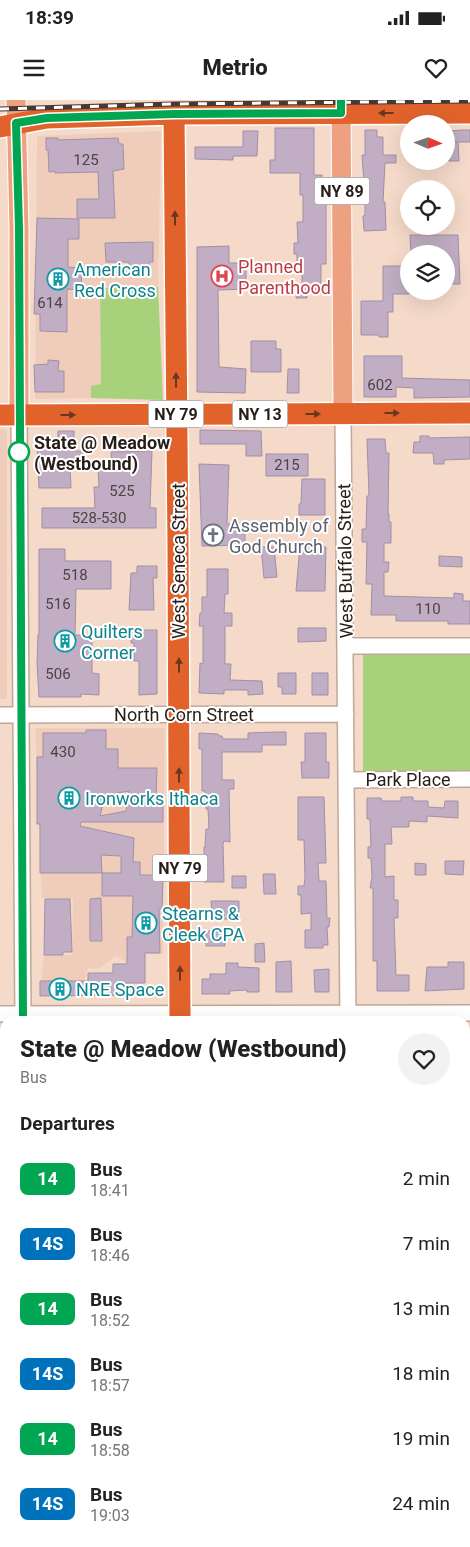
<!DOCTYPE html>
<html lang="en">
<head>
<meta charset="utf-8">
<style>
  :root { --surface:#fff; --page:#f2f2f2; --text:#222; --muted:#767676 }
  body { margin:0; font-family:Roboto,sans-serif; background:var(--page); color:var(--text); height:100vh; display:flex; flex-direction:column; font-size:19px; white-space:nowrap }
  * { box-sizing:border-box; margin:0 }
  p { font-size:16px; color:var(--muted) }
  .icon { flex:none; width:28px; height:28px; fill:none; stroke:currentColor; stroke-width:2; stroke-linecap:round; stroke-linejoin:round }
  .map { position:relative; flex:1; overflow:hidden }
  .panel { position:absolute; left:0px; top:916px; width:470px; height:531px; display:flex; flex-direction:column; background:var(--surface); border-radius:15px 15px 0 0; box-shadow:0 5px 20px #0002 }
  .panel>* { flex:none }
  .badge { padding:0 10px; border-radius:8px; font-size:18px; line-height:32px }
  .needle { width:32px; rotate:92deg }
  .controls { position:absolute; left:400px; top:15px; display:grid; gap:10px }
  .controls a { display:grid; place-items:center; width:55px; height:55px; border-radius:50%; background:var(--surface); box-shadow:0 5px 20px #0002; font-size:25px }
  .map>.badge { position:absolute; translate:-50% -50%; box-shadow:0 0 0 2px #fff }
  h2 { padding:0 20px; font-size:19px; line-height:45px }
  .round { display:grid; place-items:center; flex:none; width:52px; height:52px; border-radius:26px; background:var(--page) }
  .headline { display:flex; align-items:center; justify-content:space-between; height:85px; padding:0 20px }
  h1 { font-size:24px; font-weight:800; line-height:38px }
  ul { padding:0; list-style:none }
  li { display:flex; align-items:center; gap:15px; height:65px; padding:0 20px }
  li div { flex:1 }
  li b { display:block; font-size:19px }
  li em { font-style:normal }
  li .badge { min-width:55px; font-weight:700; text-align:center }
  .status { display:flex; justify-content:space-between; align-items:center; height:35px; padding:0 25px; background:var(--surface); direction:ltr }
  .status svg { height:14px; fill:currentColor }
  header { display:flex; justify-content:space-between; align-items:center; height:65px; padding:0 20px; background:var(--surface); font-size:22px; font-weight:800 }
  .map>svg:first-child { display:block }
  .built { fill:#f0cdba }
  .green { fill:#a8d17c }
  .building { fill:#c1aec4; stroke:#a18fa5; fill-rule:evenodd }
  .lines { fill:none; stroke-linecap:round; stroke-linejoin:round }
  .minor-casing { stroke:#c1a798; stroke-width:18 }
  .major-casing { stroke:#fff; stroke-width:21 }
  .highway-casing { stroke:#fff; stroke-width:24 }
  .minor { stroke:#fff; stroke-width:15 }
  .major { stroke:#eda180; stroke-width:19 }
  .highway { stroke:#e1632b; stroke-width:21 }
  .rail-casing { stroke:#463933; stroke-width:5 }
  .rail { stroke:#fff; stroke-width:3; stroke-dasharray:9; stroke-linecap:butt }
  .oneway { fill:#69361f }
  .line-casing { stroke:#fff; stroke-width:11 }
  .line { stroke:#00a651; stroke-width:8 }
  .stop-dot { fill:#fff; stroke:#00a651; stroke-width:2.5 }
  .labels { text-anchor:middle; dominant-baseline:central; stroke-width:4; stroke-linejoin:round; paint-order:stroke }
  .number-label { font-size:15px; fill:#4e4244 }
  .shield { fill:#fff; stroke:#68625e; stroke-width:1 }
  .shield-label { font-size:16px; font-weight:bold; fill:#281e19 }
  .health-label { font-size:18px; fill:#be3a42; stroke:#fff; text-anchor:start }
  .culture-label { font-size:18px; fill:#0d838f; stroke:#fff; text-anchor:start }
  .stop-label { font-size:18px; font-weight:bold; fill:#281e19; stroke:#fff; text-anchor:start }
  .worship-label { font-size:18px; fill:#5b616d; stroke:#fff; text-anchor:start }
  .street-label { font-size:18px; fill:#281e19; stroke:#fff }
</style>
</head>
<body>
<div class="status"><b>18:39</b><svg viewBox="0 0 49 12"><path d="M0 12V9h3v3zM5 12V6h3v6zM10 12V3h3v9zM15 12V0h3v12zM26 1h20v11H26zM47 4h2v5h-2z"/></svg></div>
<header><svg class="icon" aria-label="menu" viewBox="0 0 24 24"><path d="M4 6h16M4 12h16M4 18h16"/></svg>Metrio<svg class="icon" aria-label="heart" viewBox="0 0 24 24"><path d="M12 20l-8-8c-3-5 5-10 8-4 3-6 11-1 8 4z"/></svg></header>
<div class="map">
<svg width="470" height="1447" viewBox="0 0 470 1447">
  <rect width="100%" height="100%" fill="#f5daca"/>
  <!-- built -->
  <path class="built" d="M 161,31 L 158,187 L 100,188 L 101,285 L 91,286 L 91,298 L 35,299 L 37,36 Z
    M 0,329 L 7,329 L 7,599 L 0,599 Z
    M 35,628 L 165,628 L 163,854 L 128,853 L 145,863 L 145,883 L 131,884 L 128,863 L 116,856 L 98,869 L 88,868 L 80,896 L 40,896 L 44,855 L 72,855 L 73,799 L 42,798 Z
    M 0,989 L 5,989 L 5,1064 L 0,1064 Z
    M 0,1361 L 5,1361 L 5,1442 L 13,1443 L 13,1447 L 0,1447 Z"/>
  <!-- green -->
  <path class="green" d="M 158,187 L 163,300 L 91,298 L 91,286 L 101,284 L 100,188 Z
    M 363,554 L 470,554 L 470,671 L 363,672 Z"/>
  <!-- building -->
  <path class="building" d="M 275,28 L 314,28 L 314,75 L 322,75 L 322,102 L 326,102 L 326,164 L 321,164 L 321,192 L 307,191 L 307,198 L 296,198 L 297,184 L 302,185 L 302,164 L 297,164 L 297,154 L 294,154 L 294,143 L 298,143 L 297,122 L 303,122 L 303,95 L 300,95 L 300,73 L 270,73 L 270,60 L 275,60 Z
    M 365,30 L 377,30 L 377,37 L 383,37 L 383,55 L 396,55 L 396,63 L 385,63 L 383,102 L 385,102 L 386,130 L 364,131 L 363,116 L 365,115 L 365,97 L 360,97 L 360,84 L 364,84 L 362,55 L 365,55 Z
    M 462,30 L 470,30 L 470,42 L 458,42 L 459,61 L 449,61 L 448,42 L 457,42 L 450,42 L 449,31 Z
    M 243,31 L 258,31 L 257,56 L 233,56 L 233,60 L 195,59 L 195,47 L 243,47 Z
    M 46,38 L 58,38 L 58,40 L 118,38 L 119,44 L 123,44 L 124,69 L 113,71 L 115,118 L 77,118 L 77,99 L 99,99 L 98,72 L 55,73 L 55,71 L 49,72 L 48,50 L 46,50 Z
    M 37,118 L 79,119 L 79,139 L 68,139 L 68,167 L 82,168 L 81,190 L 67,189 L 67,232 L 40,231 L 40,214 L 34,214 Z
    M 410,135 L 458,135 L 460,184 L 446,184 L 446,154 L 411,154 Z
    M 153,142 L 153,162 L 149,162 L 149,173 L 129,173 L 129,162 L 106,162 L 105,143 Z
    M 229,146 L 229,163 L 246,163 L 246,189 L 218,190 L 219,267 L 246,269 L 245,293 L 197,292 L 197,147 Z
    M 383,166 L 409,166 L 409,194 L 393,194 L 393,212 L 388,212 L 388,237 L 379,237 L 379,235 L 361,235 L 361,201 L 383,201 Z
    M 251,241 L 276,241 L 276,249 L 281,249 L 281,272 L 251,272 Z
    M 364,256 L 402,256 L 402,278 L 470,280 L 470,297 L 414,298 L 414,288 L 396,287 L 396,297 L 364,297 Z
    M 48,260 L 59,261 L 58,271 L 64,271 L 64,292 L 35,292 L 34,265 L 48,264 Z
    M 288,269 L 299,269 L 299,293 L 287,293 Z
    M 200,330 L 261,331 L 262,356 L 246,356 L 246,344 L 200,344 Z
    M 58,331 L 74,331 L 74,351 L 84,351 L 84,367 L 70,367 L 71,388 L 39,388 L 37,344 L 58,344 Z
    M 420,336 L 429,336 L 429,338 L 470,337 L 470,359 L 444,360 L 444,364 L 434,364 L 433,353 L 413,353 L 414,342 L 420,342 Z
    M 367,339 L 385,339 L 386,353 L 389,353 L 388,414 L 389,414 L 389,422 L 391,422 L 391,443 L 384,443 L 384,462 L 389,462 L 388,472 L 384,472 L 384,496 L 454,498 L 454,493 L 463,494 L 463,501 L 470,501 L 470,524 L 448,524 L 448,521 L 396,521 L 396,515 L 371,515 L 372,484 L 366,484 L 367,442 L 362,442 L 362,429 L 366,429 L 367,396 L 369,396 Z
    M 152,351 L 150,408 L 156,408 L 156,428 L 42,428 L 42,408 L 95,408 L 94,387 L 99,387 L 98,368 L 112,368 L 111,352 Z
    M 266,354 L 308,354 L 308,376 L 266,376 Z
    M 199,364 L 229,365 L 227,424 L 245,423 L 245,445 L 202,446 Z
    M 302,379 L 325,379 L 325,415 L 299,415 L 299,404 L 301,404 Z
    M 300,446 L 326,447 L 325,491 L 296,491 Z
    M 261,447 L 274,447 L 277,477 L 264,478 Z
    M 39,449 L 65,449 L 65,461 L 111,461 L 111,489 L 76,489 L 75,535 L 92,535 L 92,573 L 99,574 L 99,595 L 81,594 L 81,597 L 39,597 L 37,563 L 38,535 L 39,535 Z
    M 439,456 L 462,457 L 462,467 L 439,466 Z
    M 137,466 L 157,466 L 157,478 L 153,478 L 154,510 L 129,510 L 131,473 L 137,473 Z
    M 207,469 L 228,469 L 228,494 L 225,494 L 224,513 L 232,513 L 232,526 L 225,526 L 225,564 L 231,564 L 230,580 L 262,581 L 263,594 L 248,595 L 248,590 L 224,590 L 224,594 L 199,593 L 200,563 L 203,564 L 203,526 L 199,526 L 200,513 L 202,513 L 202,497 L 207,497 Z
    M 298,528 L 326,528 L 326,541 L 298,542 Z
    M 131,530 L 157,530 L 157,594 L 139,595 L 139,561 L 134,561 L 134,543 L 131,543 Z
    M 278,573 L 296,573 L 296,594 L 282,594 L 282,587 L 278,587 Z
    M 312,573 L 328,573 L 328,595 L 312,595 Z
    M 86,630 L 106,630 L 106,649 L 118,649 L 118,668 L 157,668 L 156,696 L 163,696 L 163,722 L 81,722 L 80,726 L 134,738 L 133,762 L 140,762 L 140,775 L 163,775 L 162,809 L 159,809 L 160,853 L 145,853 L 145,883 L 126,883 L 126,895 L 40,896 L 40,881 L 88,881 L 88,873 L 113,873 L 113,864 L 127,864 L 127,837 L 132,837 L 133,796 L 102,796 L 102,773 L 40,773 L 40,724 L 37,724 L 37,657 L 43,657 L 43,633 L 86,633 ZM 129,691 L 126,711 L 100,716 L 103,704 L 100,696 ZM 101,755 L 121,756 L 121,773 L 102,773 Z
    M 277,632 L 286,632 L 286,645 L 262,645 L 262,652 L 222,652 L 222,680 L 234,680 L 234,689 L 229,689 L 230,742 L 224,741 L 223,744 L 224,782 L 204,782 L 204,747 L 205,747 L 206,729 L 209,729 L 208,709 L 206,709 L 205,691 L 202,691 L 202,649 L 199,649 L 199,633 L 218,634 L 219,636 L 222,636 L 223,639 L 248,639 L 248,633 Z
    M 305,633 L 326,633 L 326,662 L 329,662 L 329,678 L 302,678 L 301,662 L 305,662 Z
    M 298,697 L 324,697 L 326,763 L 318,763 L 319,781 L 326,781 L 327,818 L 330,818 L 329,827 L 327,827 L 328,845 L 323,845 L 323,848 L 305,848 L 305,830 L 311,830 L 311,813 L 301,814 L 301,795 L 298,795 L 298,786 L 304,786 L 305,778 L 304,740 L 298,740 Z
    M 401,697 L 413,697 L 413,701 L 428,701 L 428,707 L 444,708 L 445,701 L 458,701 L 458,718 L 427,716 L 427,722 L 409,721 L 409,727 L 391,727 L 392,744 L 385,744 L 385,777 L 394,776 L 394,800 L 398,800 L 398,818 L 394,818 L 396,875 L 409,875 L 409,891 L 377,891 L 377,861 L 373,861 L 373,788 L 370,788 L 372,777 L 371,758 L 368,758 L 368,747 L 371,747 L 370,719 L 367,719 L 367,698 L 381,698 L 382,701 L 401,701 Z
    M 445,761 L 464,761 L 463,775 L 445,774 Z
    M 415,763 L 426,764 L 426,775 L 415,775 Z
    M 263,774 L 275,774 L 276,794 L 264,794 Z
    M 232,776 L 246,776 L 246,788 L 232,788 Z
    M 101,798 L 102,841 L 90,841 L 90,799 Z
    M 45,799 L 70,799 L 72,852 L 63,852 L 63,855 L 44,855 Z
    M 211,801 L 239,801 L 239,819 L 220,819 L 220,814 L 212,814 Z
    M 206,831 L 225,832 L 225,846 L 206,846 Z
    M 264,843 L 265,862 L 255,862 L 255,844 Z
    M 291,861 L 292,892 L 276,892 L 276,862 Z
    M 448,862 L 464,862 L 464,889 L 425,891 L 427,867 L 448,867 Z
    M 226,863 L 238,863 L 238,867 L 259,868 L 259,892 L 247,892 L 247,890 L 229,891 L 230,894 L 202,894 L 202,879 L 210,879 L 210,874 L 226,874 Z
    M 329,869 L 329,892 L 315,892 L 314,870 Z"/>
  <g class="lines">
    <!-- minor casing -->
    <g class="minor-casing">
      <path id="minor" d="M 343,314 L 348,921
        M 19,315 L 23,921
        M 346,546 L 470,546
        M 0,615 L 346,614
        M 346,680 L 470,679
        M 0,914 L 470,913
        M 465,1212 L 470,1212
        M 0,1213 L 5,1213
        M 465,1345 L 470,1345
        M 0,1347 L 5,1347
        M 27,1442 L 27,1447
        M 352,1442 L 352,1447"/>
    </g>
    <!-- major casing -->
    <g class="major-casing">
      <path id="major" d="M 16,0 L 19,128 L 19,315
        M 341,0 L 343,314"/>
    </g>
    <!-- highway casing -->
    <g class="highway-casing">
      <path id="highway" d="M 174,14 L 178,447 L 180,921
        M 0,27 L 47,18 L 174,14 L 470,13
        M 0,315 L 470,313
        M 184,1442 L 184,1447"/>
    </g>
    <!-- minor -->
    <use href="#minor" class="minor"/>
    <!-- major -->
    <use href="#major" class="major"/>
    <!-- highway -->
    <use href="#highway" class="highway"/>
    <!-- rail casing -->
    <g class="rail-casing">
      <path id="rail" d="M 0,9 L 174,4 L 470,1"/>
    </g>
    <!-- rail -->
    <use href="#rail" class="rail"/>
  </g>
  <!-- one-way arrows -->
  <defs><path id="oneway-solid" d="M-6-.8H1V-3.2L6.5 0L1 3.2V.8H-6Z" transform="scale(1.25)"/></defs>
  <g class="oneway">
    <use href="#oneway-solid" transform="translate(386 13) rotate(180)"/>
    <use href="#oneway-solid" transform="translate(175 118) rotate(-90)"/>
    <use href="#oneway-solid" transform="translate(176 280) rotate(-90)"/>
    <use href="#oneway-solid" transform="translate(392 313)"/>
    <use href="#oneway-solid" transform="translate(313 314)"/>
    <use href="#oneway-solid" transform="translate(68 315)"/>
    <use href="#oneway-solid" transform="translate(179 565) rotate(-90)"/>
    <use href="#oneway-solid" transform="translate(179 675) rotate(-90)"/>
    <use href="#oneway-solid" transform="translate(180 873) rotate(-90)"/>
  </g>
  <g class="lines">
    <!-- line casing -->
    <g class="line-casing">
      <path id="line" d="M 23,921 L 19,128 L 16,23 L 47,18 L 174,14 L 341,13 L 341,0"/>
    </g>
    <!-- line -->
    <use href="#line" class="line"/>
  </g>
  <!-- icons -->
  <defs>
    <g id="hospital-ring" transform="scale(1.125)"><circle r="9.5" fill="#fff" stroke="#e0444e" stroke-width="1.5"/><path d="M-5-5h3v3.5h4V-5h3V5h-3V1.5h-4V5h-3Z" fill="#e0444e"/></g>
    <g id="building-ring" transform="scale(1.125)"><circle r="9.5" fill="#fff" stroke="#0f9aa8" stroke-width="1.5"/><path d="M-4-6H4V6H1V3H-1V6H-4ZM-2.5-4.3h1.7v1.8h-1.7ZM.8-4.3h1.7v1.8H.8ZM-2.5-1h1.7V.8h-1.7ZM.8-1h1.7V.8H.8Z" fill="#0f9aa8"/></g>
    <g id="church-ring" transform="scale(1.125)"><circle r="9.5" fill="#fff" stroke="#6b7280" stroke-width="1.5"/><path d="M-1.2-6h2.4v3.5h3.3v2.4h-3.3V6h-2.4V-.1h-3.3v-2.4h3.3Z" fill="#6b7280"/></g>
  </defs>
  <g fill-rule="evenodd">
    <use href="#hospital-ring" x="222" y="176"/>
    <use href="#building-ring" x="58" y="179"/>
    <use href="#church-ring" x="213" y="435"/>
    <use href="#building-ring" x="65" y="541"/>
    <use href="#building-ring" x="69" y="698"/>
    <use href="#building-ring" x="146" y="823"/>
    <use href="#building-ring" x="60" y="889"/>
  </g>
  <!-- markers -->
  <circle class="stop-dot" cx="19" cy="352" r="10"/>
  <g class="labels">
    <!-- number labels -->
    <g class="number-label">
      <text x="86" y="60">125</text>
      <text x="50" y="203">614</text>
      <text x="380" y="285">602</text>
      <text x="287" y="365">215</text>
      <text x="122" y="391">525</text>
      <text x="99" y="418">528-530</text>
      <text x="75" y="475">518</text>
      <text x="58" y="504">516</text>
      <text x="428" y="509">110</text>
      <text x="58" y="574">506</text>
      <text x="63" y="652">430</text>
    </g>
    <!-- shield labels -->
    <g class="shield">
      <rect x="314.5" y="77.5" width="55" height="27" rx="4"/>
      <rect x="148.5" y="300.5" width="55" height="27" rx="4"/>
      <rect x="232.5" y="300.5" width="55" height="27" rx="4"/>
      <rect x="152.5" y="754.5" width="55" height="27" rx="4"/>
    </g>
    <g class="shield-label">
      <text x="342" y="91">NY 89</text>
      <text x="176" y="314">NY 79</text>
      <text x="260" y="314">NY 13</text>
      <text x="180" y="768">NY 79</text>
    </g>
    <!-- health labels -->
    <g class="health-label">
      <text x="238" y="166">Planned<tspan x="238" dy="21">Parenthood</tspan></text>
    </g>
    <!-- culture labels -->
    <g class="culture-label">
      <text x="74" y="169">American<tspan x="74" dy="21">Red Cross</tspan></text>
      <text x="81" y="531">Quilters<tspan x="81" dy="21">Corner</tspan></text>
      <text x="85" y="698">Ironworks Ithaca</text>
      <text x="162" y="813">Stearns &amp;<tspan x="162" dy="21">Cleek CPA</tspan></text>
      <text x="76" y="889">NRE Space</text>
    </g>
    <!-- stop labels -->
    <g class="stop-label">
      <text x="34" y="342">State @ Meadow<tspan x="34" dy="21">(Westbound)</tspan></text>
    </g>
    <!-- worship labels -->
    <g class="worship-label">
      <text x="229" y="425">Assembly of<tspan x="229" dy="21">God Church</tspan></text>
    </g>
    <!-- street labels -->
    <g class="street-label">
      <text transform="translate(178 461) rotate(-90)">West Seneca Street</text>
      <text transform="translate(345 461) rotate(-91)">West Buffalo Street</text>
      <text x="184" y="614">North Corn Street</text>
      <text x="408" y="679">Park Place</text>
    </g>
  </g>
</svg>
<div class="controls">
<a><svg class="needle" viewBox="-14 -14 28 28"><path d="M0-13l5 13h-10z" fill="#e53935"/><path d="M0 13l5-13h-10z" fill="#767676"/></svg></a>
<a><svg class="icon" aria-label="locate" viewBox="0 0 24 24"><circle cx="12" cy="12" r="6"/><path d="M12 2v4M12 18v4M2 12h4M18 12h4"/></svg></a>
<a><svg class="icon" aria-label="layers" viewBox="0 0 24 24"><path d="M12 4l9 5-9 5-9-5zM3 14l9 5 9-5"/></svg></a>
</div>
<section class="panel">
<div class="headline"><div><h1>State @ Meadow (Westbound)</h1><p>Bus</p></div><a class="round"><svg class="icon" aria-label="heart" viewBox="0 0 24 24"><path d="M12 20l-8-8c-3-5 5-10 8-4 3-6 11-1 8 4z"/></svg></a></div>
<h2>Departures</h2>
<ul>
<li><span class="badge" style="background:#00a651;color:#fff">14</span><div><b>Bus</b><p>18:41</p></div><em>2 min</em></li>
<li><span class="badge" style="background:#0072bc;color:#fff">14S</span><div><b>Bus</b><p>18:46</p></div><em>7 min</em></li>
<li><span class="badge" style="background:#00a651;color:#fff">14</span><div><b>Bus</b><p>18:52</p></div><em>13 min</em></li>
<li><span class="badge" style="background:#0072bc;color:#fff">14S</span><div><b>Bus</b><p>18:57</p></div><em>18 min</em></li>
<li><span class="badge" style="background:#00a651;color:#fff">14</span><div><b>Bus</b><p>18:58</p></div><em>19 min</em></li>
<li><span class="badge" style="background:#0072bc;color:#fff">14S</span><div><b>Bus</b><p>19:03</p></div><em>24 min</em></li>
</ul>
</section>
</div>
</body>
</html>
